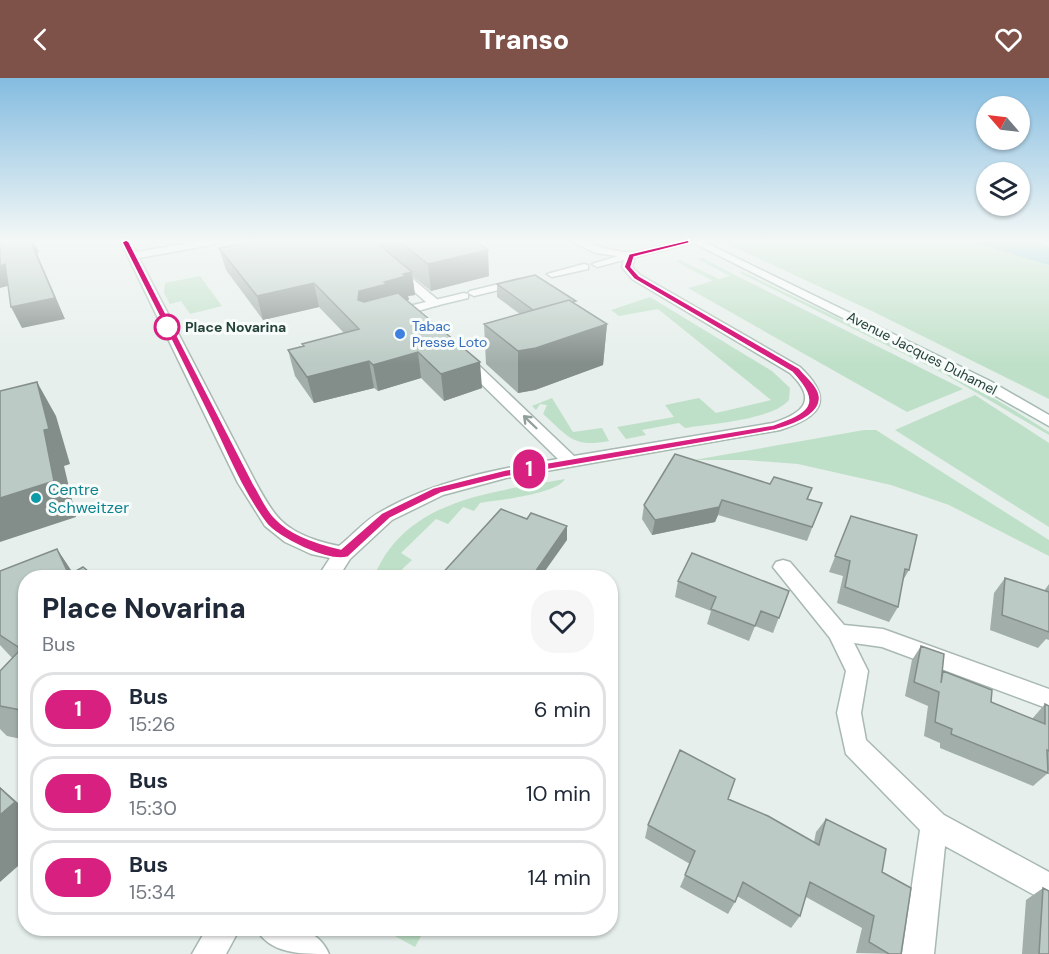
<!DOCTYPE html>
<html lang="en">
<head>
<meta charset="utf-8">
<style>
  :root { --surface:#fff; --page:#f6f6f7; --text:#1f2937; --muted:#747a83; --line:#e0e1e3; --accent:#7f5249 }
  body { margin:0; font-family:"DM Sans",sans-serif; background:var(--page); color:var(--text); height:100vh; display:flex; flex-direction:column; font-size:22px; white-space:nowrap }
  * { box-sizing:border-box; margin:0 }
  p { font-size:20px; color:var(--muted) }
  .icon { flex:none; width:33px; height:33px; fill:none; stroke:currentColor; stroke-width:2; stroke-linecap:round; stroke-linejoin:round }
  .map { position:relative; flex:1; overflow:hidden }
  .drawer { position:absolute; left:18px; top:492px; width:600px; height:366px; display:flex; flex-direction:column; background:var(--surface); border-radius:24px; box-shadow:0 2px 4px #0004 }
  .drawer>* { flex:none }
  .badge { padding:0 12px; border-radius:20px; font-size:21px; line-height:39px }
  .needle { width:39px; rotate:298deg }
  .buttons { position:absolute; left:976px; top:18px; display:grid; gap:12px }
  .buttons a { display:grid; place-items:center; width:54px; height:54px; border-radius:50%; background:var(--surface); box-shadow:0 2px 4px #0004; font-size:30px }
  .map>.badge { position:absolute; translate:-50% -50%; box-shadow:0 0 0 3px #fff }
  .round { display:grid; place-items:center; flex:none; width:63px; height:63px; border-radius:24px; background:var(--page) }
  .head { display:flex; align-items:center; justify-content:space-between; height:102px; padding:0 24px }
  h1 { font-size:28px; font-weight:800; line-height:45px }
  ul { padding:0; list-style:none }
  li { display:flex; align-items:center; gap:18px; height:75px; margin:0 12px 9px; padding:0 12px; border:3px solid var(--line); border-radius:24px }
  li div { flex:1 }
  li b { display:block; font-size:22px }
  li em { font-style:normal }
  li .badge { min-width:66px; font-weight:700; text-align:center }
  header { display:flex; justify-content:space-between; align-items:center; height:78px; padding:0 24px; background:var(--accent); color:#fff; font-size:27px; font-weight:800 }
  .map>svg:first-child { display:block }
  .green { fill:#bfe0c8 }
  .water { fill:#8ec9d4 }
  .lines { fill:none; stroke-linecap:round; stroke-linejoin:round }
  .pedestrian-casing { stroke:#a8b8b2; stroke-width:3 }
  .minor-casing { stroke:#a8b8b2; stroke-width:3 }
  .secondary-casing { stroke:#a4bbb3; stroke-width:3 }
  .pedestrian { fill:#fff; fill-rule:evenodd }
  .minor { fill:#fff; fill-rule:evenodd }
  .secondary { fill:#fff; fill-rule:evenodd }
  .wall { fill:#a1aea9 }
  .shaded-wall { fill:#838d89 }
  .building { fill:#bbcac4; stroke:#838d89; stroke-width:1.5 }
  .oneway { stroke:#92a09c }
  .line { fill:#d82080; stroke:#fff; stroke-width:1.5 }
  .stop-dot { fill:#fff; stroke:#d82080; stroke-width:3 }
  .shop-dot { fill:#3f7fe0; stroke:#f7fbf9; stroke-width:2 }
  .culture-dot { fill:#0f9aa8; stroke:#f7fbf9; stroke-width:2 }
  .labels { text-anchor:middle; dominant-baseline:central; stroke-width:6; stroke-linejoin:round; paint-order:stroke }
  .far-shop-label { font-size:14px; fill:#366cbe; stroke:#f7fbf9; text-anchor:start }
  .far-stop-label { font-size:14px; font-weight:bold; fill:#24423a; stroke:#f7fbf9; text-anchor:start }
  .far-street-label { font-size:14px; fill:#24423a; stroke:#f7fbf9 }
  .culture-label { font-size:16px; fill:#0d838f; stroke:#f7fbf9; text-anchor:start }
</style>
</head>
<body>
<header><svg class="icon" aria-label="back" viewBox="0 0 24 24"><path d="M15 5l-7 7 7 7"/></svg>Transo<svg class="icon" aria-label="heart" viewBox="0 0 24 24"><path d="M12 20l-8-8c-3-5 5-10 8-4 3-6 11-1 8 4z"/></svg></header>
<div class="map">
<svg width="1049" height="876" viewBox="0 0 1049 876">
  <rect width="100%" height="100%" fill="#e6efeb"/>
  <!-- green -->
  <path class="green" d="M 723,164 L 972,164 L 1049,187 L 1049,321 L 872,233 Z
    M 703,180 L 735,197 L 963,311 L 907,334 L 688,210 L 713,203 L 675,183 L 680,182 L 719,201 L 730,198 L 697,181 Z
    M 743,194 C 846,245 952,291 1049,354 L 1049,357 L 941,294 L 740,195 Z
    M 200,198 L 222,228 L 190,236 L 181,223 L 170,226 L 164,215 L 165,205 Z
    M 650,219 L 772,293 L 790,310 L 789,322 C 772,342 711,346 685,350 L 679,345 L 642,352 L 646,357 L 626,361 L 617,349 L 674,339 L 665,327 L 699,320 L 716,335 L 771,322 L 658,231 L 619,238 L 611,232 Z
    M 975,317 L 1049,365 L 1049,449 L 895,352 Z
    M 552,320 L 573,354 L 602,350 L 609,363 C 573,370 569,359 543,336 L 547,327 L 540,326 L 536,332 L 532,328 Z
    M 864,352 L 876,352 L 1049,462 L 1049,478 L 949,427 L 891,407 L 798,386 L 745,382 L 694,382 Z
    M 565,401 C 557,416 499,422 480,425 L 474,433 L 463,429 L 448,446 L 436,441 L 401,475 L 412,482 L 394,499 L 374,499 C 405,421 493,414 565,401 Z
    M 382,851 L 425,851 L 415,869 Z"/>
  <!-- water -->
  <path class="water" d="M 972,164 L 1034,164 L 1049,168 L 1049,187 Z"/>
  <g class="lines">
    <!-- pedestrian casing -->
    <g class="pedestrian-casing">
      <path id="pedestrian" d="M 631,174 L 635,175 L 635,179 L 597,189 L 592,186 Z
        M 584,186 L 588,187 L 588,191 L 552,199 L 547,196 Z
        M 519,201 L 523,202 L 523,206 L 474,218 L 468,215 L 470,213 Z
        M 464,215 L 468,216 L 468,220 L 435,228 L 429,225 L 431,223 Z"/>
    </g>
    <!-- minor casing -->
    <g class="minor-casing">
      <path id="minor" d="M 121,164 L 131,164 L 136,174 L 196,164 L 216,164 L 211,167 L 139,180 L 256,405 C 262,416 268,427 276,437 C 290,455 318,464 339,468 C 353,457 366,441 382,433 C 436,402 498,391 558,381 L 460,285 L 458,282 L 460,279 L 470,279 L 574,378 L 773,345 C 804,335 818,322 790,295 L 632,201 L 622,189 L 625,179 L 596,175 L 572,164 C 592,164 611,175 632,174 C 652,172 671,164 692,164 L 690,166 L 635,179 L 632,189 L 640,197 L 800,289 C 835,322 821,339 780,352 L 506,400 L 443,417 L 392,442 L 350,481 L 338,500 L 317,500 L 330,480 L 311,476 L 285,464 L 265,448 L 238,405 Z
        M 358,164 L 369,164 L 439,223 L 439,227 L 418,233 L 428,243 L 426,246 L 418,246 L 403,231 L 405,229 L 426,224 Z
        M 783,482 L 790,484 L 844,547 L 883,551 L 1049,611 L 1049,631 L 882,569 L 854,565 L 868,593 L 861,635 L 866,662 L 944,737 L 1049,794 L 1049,825 L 945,768 L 934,876 L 902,876 L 920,752 L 846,676 L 837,635 L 846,593 L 830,560 L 773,489 L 776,484 Z
        M 207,850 L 240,850 L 226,876 L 192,876 Z
        M 256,850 C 284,850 316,845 329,876 C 301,876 269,876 256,850 Z"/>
    </g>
    <!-- secondary casing -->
    <g class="secondary-casing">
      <path id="secondary" d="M 692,164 L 704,164 L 990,303 L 1049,337 L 1049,348 L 980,309 Z"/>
    </g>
    <!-- pedestrian -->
    <use href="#pedestrian" class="pedestrian"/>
    <!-- minor -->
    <use href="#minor" class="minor"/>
    <!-- secondary -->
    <use href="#secondary" class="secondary"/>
  </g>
  <!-- wall -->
  <path class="wall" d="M 252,164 L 476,164 L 489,198 L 431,213 L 412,198 L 415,217 L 408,218 L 409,222 L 406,222 L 482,310 L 444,323 L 421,300 L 378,313 L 374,310 L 314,325 L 295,298 L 288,272 L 303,268 L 302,266 L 344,255 L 319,229 L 263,242 L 226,192 L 219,170 Z
    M 497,206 L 576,227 L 607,246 L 603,287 L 535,312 L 518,315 L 486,286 L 484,246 L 520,236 L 497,219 Z
    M 812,410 L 808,421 L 822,425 L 807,463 L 718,437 L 715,444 L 652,457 L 642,441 L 644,427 Z
    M 851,438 L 909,492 L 902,504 L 898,529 L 889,544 L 837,525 L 843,498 L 829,494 Z
    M 57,471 L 73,495 L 96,500 L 26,500 L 26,662 L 7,658 L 0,651 L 0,593 L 12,580 L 0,567 L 0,493 Z
    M 1005,500 L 1044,513 L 1049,506 L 1049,562 L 1046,561 L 1038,570 L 990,552 L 994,515 Z
    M 678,503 L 789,513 L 773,555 L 755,548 L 749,563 L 707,546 L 711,533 L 675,519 Z
    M 921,568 L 942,595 L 943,593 L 991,624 L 1032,641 L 1045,626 L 1049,628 L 1049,693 L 1048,692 L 1048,695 L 1033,708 L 940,670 L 940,665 L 924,658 L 928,628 L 905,618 L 912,582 Z
    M 728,721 L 814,764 L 816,754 L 826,741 L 882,794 L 901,876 L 856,875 L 862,850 L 806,819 L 800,838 L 791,850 L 737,818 L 735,824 L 728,836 L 680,809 L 690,786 L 645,760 L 648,747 Z
    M 1043,810 L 1049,876 L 1022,876 L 1026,822 Z"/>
  <!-- shaded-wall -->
  <path class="shaded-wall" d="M 31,164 L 34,164 L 39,174 L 37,176 L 65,241 L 22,250 L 11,229 Z
    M 488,172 L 489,198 L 431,213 L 428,186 Z
    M 5,186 L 15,206 L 0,210 L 0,188 Z
    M 412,194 L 415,217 L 408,218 L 409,222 L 390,226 L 363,237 L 358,222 L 359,213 L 403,196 Z
    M 314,205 L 319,229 L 263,242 L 257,218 Z
    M 607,246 L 603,287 L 535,312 L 518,315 L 518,273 Z
    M 418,274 L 421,300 L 378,313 L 373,287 Z
    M 369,283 L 374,310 L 314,325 L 307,299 Z
    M 480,284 L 482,310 L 444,323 L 441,296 Z
    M 37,304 L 56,338 L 70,386 L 64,388 L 76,439 L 0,464 L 0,420 L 44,352 Z
    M 722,422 L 718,437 L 715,444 L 652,457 L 655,442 Z
    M 567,448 L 567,462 L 540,500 L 533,500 L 533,497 Z
    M 57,471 L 76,500 L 70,500 Z
    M 0,709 L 26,732 L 26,781 L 0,804 Z"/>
  <!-- building -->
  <path class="building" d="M 0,164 L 31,164 L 55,220 L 11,229 L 5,186 L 0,188 Z
    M 252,164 L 376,164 L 412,194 L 403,196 L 406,198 L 384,204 L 387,206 L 359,213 L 358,222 L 364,224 L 398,215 L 480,284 L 441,296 L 418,274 L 373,287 L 369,283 L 307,299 L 288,272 L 304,268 L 302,266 L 359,251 L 314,205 L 257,218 L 219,170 Z
    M 400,164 L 476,164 L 488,172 L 428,186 Z
    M 535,197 L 576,223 L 572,224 L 569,222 L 533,232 L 497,206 Z
    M 569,222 L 607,246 L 536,270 L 518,273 L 484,246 Z
    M 37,304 L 49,351 L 44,352 L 54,403 L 0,420 L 0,313 Z
    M 675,376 L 770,406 L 774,399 L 812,410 L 807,421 L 822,425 L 812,449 L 722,422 L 719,429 L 655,442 L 644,427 Z
    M 501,431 L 527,441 L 531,435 L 567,448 L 533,497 L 538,500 L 439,499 Z
    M 851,438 L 917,457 L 909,492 L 905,491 L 898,529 L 845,509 L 850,483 L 835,478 Z
    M 57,471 L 69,497 L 83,489 L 96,500 L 26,500 L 26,633 L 0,628 L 0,593 L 21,571 L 0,557 L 0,493 Z
    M 692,475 L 789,513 L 779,540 L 761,533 L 755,548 L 711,531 L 716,519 L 678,503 Z
    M 1005,500 L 1049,514 L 1049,554 L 1002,537 Z
    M 921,568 L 944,576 L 941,605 L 943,593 L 992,612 L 991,624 L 1045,646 L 1045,626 L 1049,628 L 1049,673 L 1047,672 L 1048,695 L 951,656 L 952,651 L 935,644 L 939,614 L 914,604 Z
    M 680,672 L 735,701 L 728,721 L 768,738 L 819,767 L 826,741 L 886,771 L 882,794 L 911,810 L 901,876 L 889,876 L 869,864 L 874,838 L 810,804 L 800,838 L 743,804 L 735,824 L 685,797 L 695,773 L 648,747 Z
    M 0,710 L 15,724 L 0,737 Z
    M 1043,810 L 1049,813 L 1049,876 L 1039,876 Z"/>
  <!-- one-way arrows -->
  <defs><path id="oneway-shaft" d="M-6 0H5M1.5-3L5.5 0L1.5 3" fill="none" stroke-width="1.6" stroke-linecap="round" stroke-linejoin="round" transform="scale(1.5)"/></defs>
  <use class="oneway" href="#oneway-shaft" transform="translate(530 344) rotate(-136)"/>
  <!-- sky -->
  <linearGradient id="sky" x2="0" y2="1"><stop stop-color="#84bce0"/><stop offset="0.57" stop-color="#f4f8f6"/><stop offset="1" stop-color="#f4f8f6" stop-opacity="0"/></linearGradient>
  <rect width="1049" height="286" fill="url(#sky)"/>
  <!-- line -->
  <path class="line" d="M 126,162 L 129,164 L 253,405 C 260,416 266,432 276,441 C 292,458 319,466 341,471 L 382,435 L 433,410 L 505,392 L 773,347 C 809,334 822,327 792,294 L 634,201 L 624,189 L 629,176 L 689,162 L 689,165 L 634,179 L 631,189 L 639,198 L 799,290 C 804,296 811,302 815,308 C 833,334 793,347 775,352 L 505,399 L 441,415 L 390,440 L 348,479 C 329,485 277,460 266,445 C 242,413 227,375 210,340 C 181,281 152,223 122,164 Z"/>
  <!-- markers -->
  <circle class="stop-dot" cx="167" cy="249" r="12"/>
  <circle class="shop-dot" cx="400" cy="256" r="6"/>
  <circle class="culture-dot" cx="36" cy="420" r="6"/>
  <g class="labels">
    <!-- far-shop labels -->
    <g class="far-shop-label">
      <text x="412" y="248">Tabac<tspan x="412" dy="16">Presse Loto</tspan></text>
    </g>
    <!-- far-stop labels -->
    <g class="far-stop-label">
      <text x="185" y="249">Place Novarina</text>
    </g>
    <!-- far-street labels -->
    <g class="far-street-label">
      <text transform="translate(922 275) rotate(27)">Avenue Jacques Duhamel</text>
    </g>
    <!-- culture labels -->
    <g class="culture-label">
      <text x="48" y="411">Centre<tspan x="48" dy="18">Schweitzer</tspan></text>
    </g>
  </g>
</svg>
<div class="buttons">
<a><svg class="needle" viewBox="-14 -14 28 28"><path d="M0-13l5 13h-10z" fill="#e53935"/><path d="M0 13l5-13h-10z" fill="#747a83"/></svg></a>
<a><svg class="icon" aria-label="layers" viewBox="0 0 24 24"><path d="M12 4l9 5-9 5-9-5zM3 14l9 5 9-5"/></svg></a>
</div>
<b class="badge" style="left:529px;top:391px;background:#d82080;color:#fff">1</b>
<section class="drawer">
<div class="head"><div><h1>Place Novarina</h1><p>Bus</p></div><a class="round"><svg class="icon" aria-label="heart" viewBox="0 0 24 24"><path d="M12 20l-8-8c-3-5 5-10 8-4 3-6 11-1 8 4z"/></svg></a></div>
<ul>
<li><span class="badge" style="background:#d82080;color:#fff">1</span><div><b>Bus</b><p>15:26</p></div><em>6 min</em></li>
<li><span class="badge" style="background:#d82080;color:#fff">1</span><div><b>Bus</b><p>15:30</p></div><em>10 min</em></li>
<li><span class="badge" style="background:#d82080;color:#fff">1</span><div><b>Bus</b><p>15:34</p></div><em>14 min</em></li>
</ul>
</section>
</div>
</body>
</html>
